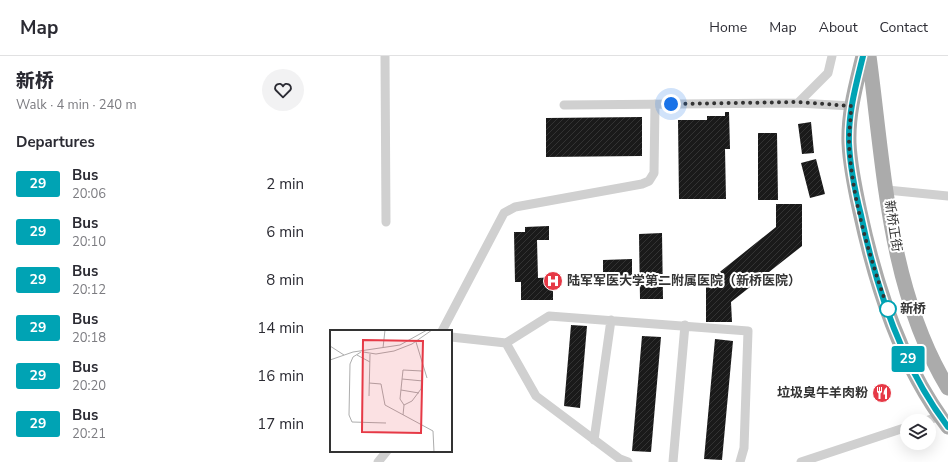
<!DOCTYPE html>
<html lang="en">
<head>
<meta charset="utf-8">
<style>
  :root { --surface:#fff; --page:#f2f2f3; --text:#2b2b33; --muted:#7c7c81; --line:#e1e1e2 }
  body { margin:0; font-family:"Nunito Sans","Noto Sans SC",sans-serif; background:var(--page); color:var(--text); height:100vh; display:flex; flex-direction:column; font-size:15px; white-space:nowrap }
  * { box-sizing:border-box; margin:0 }
  p { font-size:13px; color:var(--muted) }
  .icon { flex:none; width:22px; height:22px; fill:none; stroke:currentColor; stroke-width:2; stroke-linecap:round; stroke-linejoin:round }
  .map { position:relative; flex:1; overflow:hidden }
  .panel { display:flex; flex-direction:column; background:var(--surface); width:320px }
  .panel>* { flex:none }
  .badge { padding:0 8px; border-radius:3px; font-size:14px; line-height:26px }
  .controls { position:absolute; left:580px; top:358px; display:grid; gap:8px }
  .controls a { display:grid; place-items:center; width:36px; height:36px; border-radius:50%; background:var(--surface); box-shadow:0 4px 16px #0002; font-size:20px }
  .you { position:absolute; width:20px; height:20px; margin:-10px; border:3px solid #fff; border-radius:50%; background:#1a73e8; box-shadow:0 0 0 6px #1a73e833 }
  .map>.badge { position:absolute; translate:-50% -50%; box-shadow:0 0 0 2px #fff }
  h2 { padding:0 16px; font-size:15px; line-height:36px }
  .round { display:grid; place-items:center; flex:none; width:42px; height:42px; border-radius:21px; background:var(--page) }
  .overview { display:flex; align-items:center; justify-content:space-between; height:68px; padding:0 16px }
  h1 { font-size:19px; font-weight:800; line-height:30px }
  ul { padding:0; list-style:none }
  li { display:flex; align-items:center; gap:12px; height:48px; padding:0 16px }
  li div { flex:1 }
  li b { display:block; font-size:15px }
  li em { font-style:normal }
  li .badge { min-width:44px; font-weight:700; text-align:center }
  header { display:flex; align-items:center; gap:24px; box-sizing:border-box; height:56px; padding:0 20px; background:var(--surface); border-bottom:1px solid var(--line) }
  header strong { font-size:19px }
  nav { display:flex; gap:22px; margin-inline-start:auto; font-size:14px }
  main { display:flex; flex:1; min-height:0 }
  .map>svg:first-child { display:block }
  .building { fill:url(#building-hatch) }
  .lines { fill:none; stroke-linecap:round; stroke-linejoin:round }
  .minor { stroke:#d0d0d0; stroke-width:9 }
  .primary { stroke:#ababab; stroke-width:15 }
  .line-casing { stroke:#fff; stroke-width:9 }
  .line { stroke:#00a3b4; stroke-width:6 }
  .walk { stroke:#333; stroke-width:4; stroke-dasharray:0 7.2 }
  .stop-dot { fill:#fff; stroke:#00a3b4; stroke-width:2 }
  .labels { text-anchor:middle; dominant-baseline:central; stroke-width:4; stroke-linejoin:round; paint-order:stroke }
  .street-label { font-size:13px; fill:#333; stroke:#fff }
  .poi-label { font-size:13px; font-weight:bold; fill:#333; stroke:#fff; text-anchor:start }
  .stop-label { font-size:13px; font-weight:bold; fill:#333; stroke:#fff; text-anchor:start }
  .inset-road { fill:none; stroke:#adadad; stroke-width:1 }
  .view { fill:#e63946; fill-opacity:0.15; stroke:#e63946; stroke-width:2 }
  .inset-edge { fill:none; stroke:#333; stroke-width:2 }
</style>
</head>
<body>
<header>
<strong>Map</strong>
<nav><a>Home</a><a>Map</a><a>About</a><a>Contact</a></nav>
</header>
<main>
<section class="panel">
<div class="overview"><div><h1>新桥</h1><p>Walk · 4 min · 240 m</p></div><a class="round"><svg class="icon" aria-label="heart" viewBox="0 0 24 24"><path d="M12 20l-8-8c-3-5 5-10 8-4 3-6 11-1 8 4z"/></svg></a></div>
<h2>Departures</h2>
<ul>
<li><span class="badge" style="background:#00a3b4;color:#fff">29</span><div><b>Bus</b><p>20:06</p></div><em>2 min</em></li>
<li><span class="badge" style="background:#00a3b4;color:#fff">29</span><div><b>Bus</b><p>20:10</p></div><em>6 min</em></li>
<li><span class="badge" style="background:#00a3b4;color:#fff">29</span><div><b>Bus</b><p>20:12</p></div><em>8 min</em></li>
<li><span class="badge" style="background:#00a3b4;color:#fff">29</span><div><b>Bus</b><p>20:18</p></div><em>14 min</em></li>
<li><span class="badge" style="background:#00a3b4;color:#fff">29</span><div><b>Bus</b><p>20:20</p></div><em>16 min</em></li>
<li><span class="badge" style="background:#00a3b4;color:#fff">29</span><div><b>Bus</b><p>20:21</p></div><em>17 min</em></li>
</ul>
</section>
<div class="map">
<svg width="628" height="406" viewBox="0 0 628 406">
  <defs>
    <pattern id="building-hatch" width="6" height="6" patternUnits="userSpaceOnUse"><rect width="6" height="6" fill="#1a1a1a"/><path d="M-1 1l2-2M0 6l6-6M5 7l2-2" fill="none" stroke="#333"/></pattern>
  </defs>
  <rect width="100%" height="100%" fill="#fff"/>
  <!-- building -->
  <path class="building" d="M 405,56 L 409,56 L 410,93 L 405,93 L 406,143 L 359,143 L 358,64 L 387,64 L 387,60 L 405,60 Z
    M 322,61 L 322,100 L 226,101 L 226,62 Z
    M 491,66 L 494,97 L 482,98 L 478,68 Z
    M 438,77 L 457,77 L 458,144 L 438,144 Z
    M 496,103 L 505,138 L 490,142 L 481,107 Z
    M 456,148 L 482,148 L 482,190 L 411,246 L 412,266 L 386,266 L 386,227 L 456,171 Z
    M 229,170 L 229,184 L 217,184 L 218,222 L 233,221 L 233,244 L 201,244 L 201,226 L 195,226 L 194,176 L 205,176 L 205,171 Z
    M 342,177 L 343,243 L 320,243 L 319,178 Z
    M 312,203 L 312,229 L 283,229 L 283,204 Z
    M 270,218 L 275,218 L 276,223 L 270,223 Z
    M 251,269 L 267,270 L 260,352 L 244,350 Z
    M 322,280 L 341,281 L 331,396 L 312,395 Z
    M 395,283 L 413,285 L 402,404 L 384,403 Z"/>
  <g class="lines">
    <!-- minor -->
    <path class="minor" d="M 65,0 L 66,166
      M 478,47 L 508,17 L 512,0
      M 244,49 L 478,47 L 531,50
      M 567,134 L 628,140
      M 122,275 L 184,157 L 195,151 L 322,128 L 329,125 L 334,117 L 335,48
      M 131,281 L 186,287 L 229,260 L 428,275 L 424,392 L 420,406
      M 186,287 L 216,340 L 300,403 L 308,406
      M 606,365 L 620,360
      M 274,384 L 291,264
      M 58,406 L 67,395
      M 353,406 L 365,269
      M 481,406 L 587,371"/>
    <!-- primary -->
    <path class="primary" d="M 543,0 C 536,29 528,57 529,87 C 530,110 535,133 540,156 C 556,230 581,310 628,371
      M 549,0 C 564,111 568,233 628,332"/>
  </g>
  <g class="lines">
    <!-- line casing -->
    <g class="line-casing">
      <path id="line" d="M 543,0 C 536,29 528,57 529,87 C 530,111 535,135 541,159 C 556,232 582,310 628,371"/>
    </g>
    <!-- line -->
    <use href="#line" class="line"/>
    <!-- walk -->
    <path class="walk" d="M 351,48 L 478,46 L 531,50 C 531,62 529,75 529,87 C 532,146 551,205 570,259 L 568,253"/>
  </g>
  <!-- icons -->
  <defs>
    <g id="hospital-disc" transform="scale(1)"><circle r="9.5" fill="#e63946" stroke="#fff"/><path d="M-5-5h3v3.5h4V-5h3V5h-3V1.5h-4V5h-3Z" fill="#fff"/></g>
    <g id="restaurant-disc" transform="scale(1)"><circle r="9.5" fill="#e63946" stroke="#fff"/><path d="M-5-6h1v4h1v-4h1v4h1v-4h1v5L-1.5 .5V6h-2V.5L-5-1ZM5-6V6H3V1.5H1.5Q1.5-4 5-6Z" fill="#fff"/></g>
  </defs>
  <g fill-rule="evenodd">
    <use href="#hospital-disc" x="233" y="225"/>
    <use href="#restaurant-disc" x="562" y="337"/>
  </g>
  <!-- markers -->
  <circle class="stop-dot" cx="568" cy="253" r="8"/>
  <g class="labels">
    <!-- street labels -->
    <g class="street-label">
      <text transform="translate(573 170) rotate(81)">新桥正街</text>
    </g>
    <!-- poi labels -->
    <g class="poi-label">
      <text x="247" y="225">陆军军医大学第二附属医院（新桥医院）</text>
      <text x="548" y="337" text-anchor="end">垃圾臭牛羊肉粉</text>
    </g>
    <!-- stop labels -->
    <g class="stop-label">
      <text x="580" y="253">新桥</text>
    </g>
  </g>
  <!-- overview -->
  <g transform="translate(10 274)">
    <rect width="122" height="122" fill="#fff"/>
    <path class="inset-road" d="M 86,12 L 97,48M 0,16 L 14,25M 53,18 L 55,0M 31,22 L 23,27 L 20,34 L 19,85 L 22,92 L 56,93M 33,22 L 46,24 L 64,21 L 82,14 L 102,0M 27,25 L 40,32M 0,30 L 23,22 L 70,15 L 97,0M 72,49 L 93,51M 39,53 L 51,54 L 55,75 L 103,101 L 104,122M 71,60 L 89,63M 39,66 L 40,24M 73,85 L 74,75 L 70,69 L 73,40 L 92,41 L 91,59 L 82,71 L 74,75"/>
    <path class="view" d="M 33,10 L 93,11 L 91,103 L 32,102 Z"/>
    <rect width="122" height="122" class="inset-edge"/>
  </g>
</svg>
<div class="controls">
<a><svg class="icon" aria-label="layers" viewBox="0 0 24 24"><path d="M12 4l9 5-9 5-9-5zM3 14l9 5 9-5"/></svg></a>
</div>
<div class="you" style="left:351px;top:48px"></div>
<b class="badge" style="left:588px;top:303px;background:#00a3b4;color:#fff">29</b>
</div>
</main>
</body>
</html>
